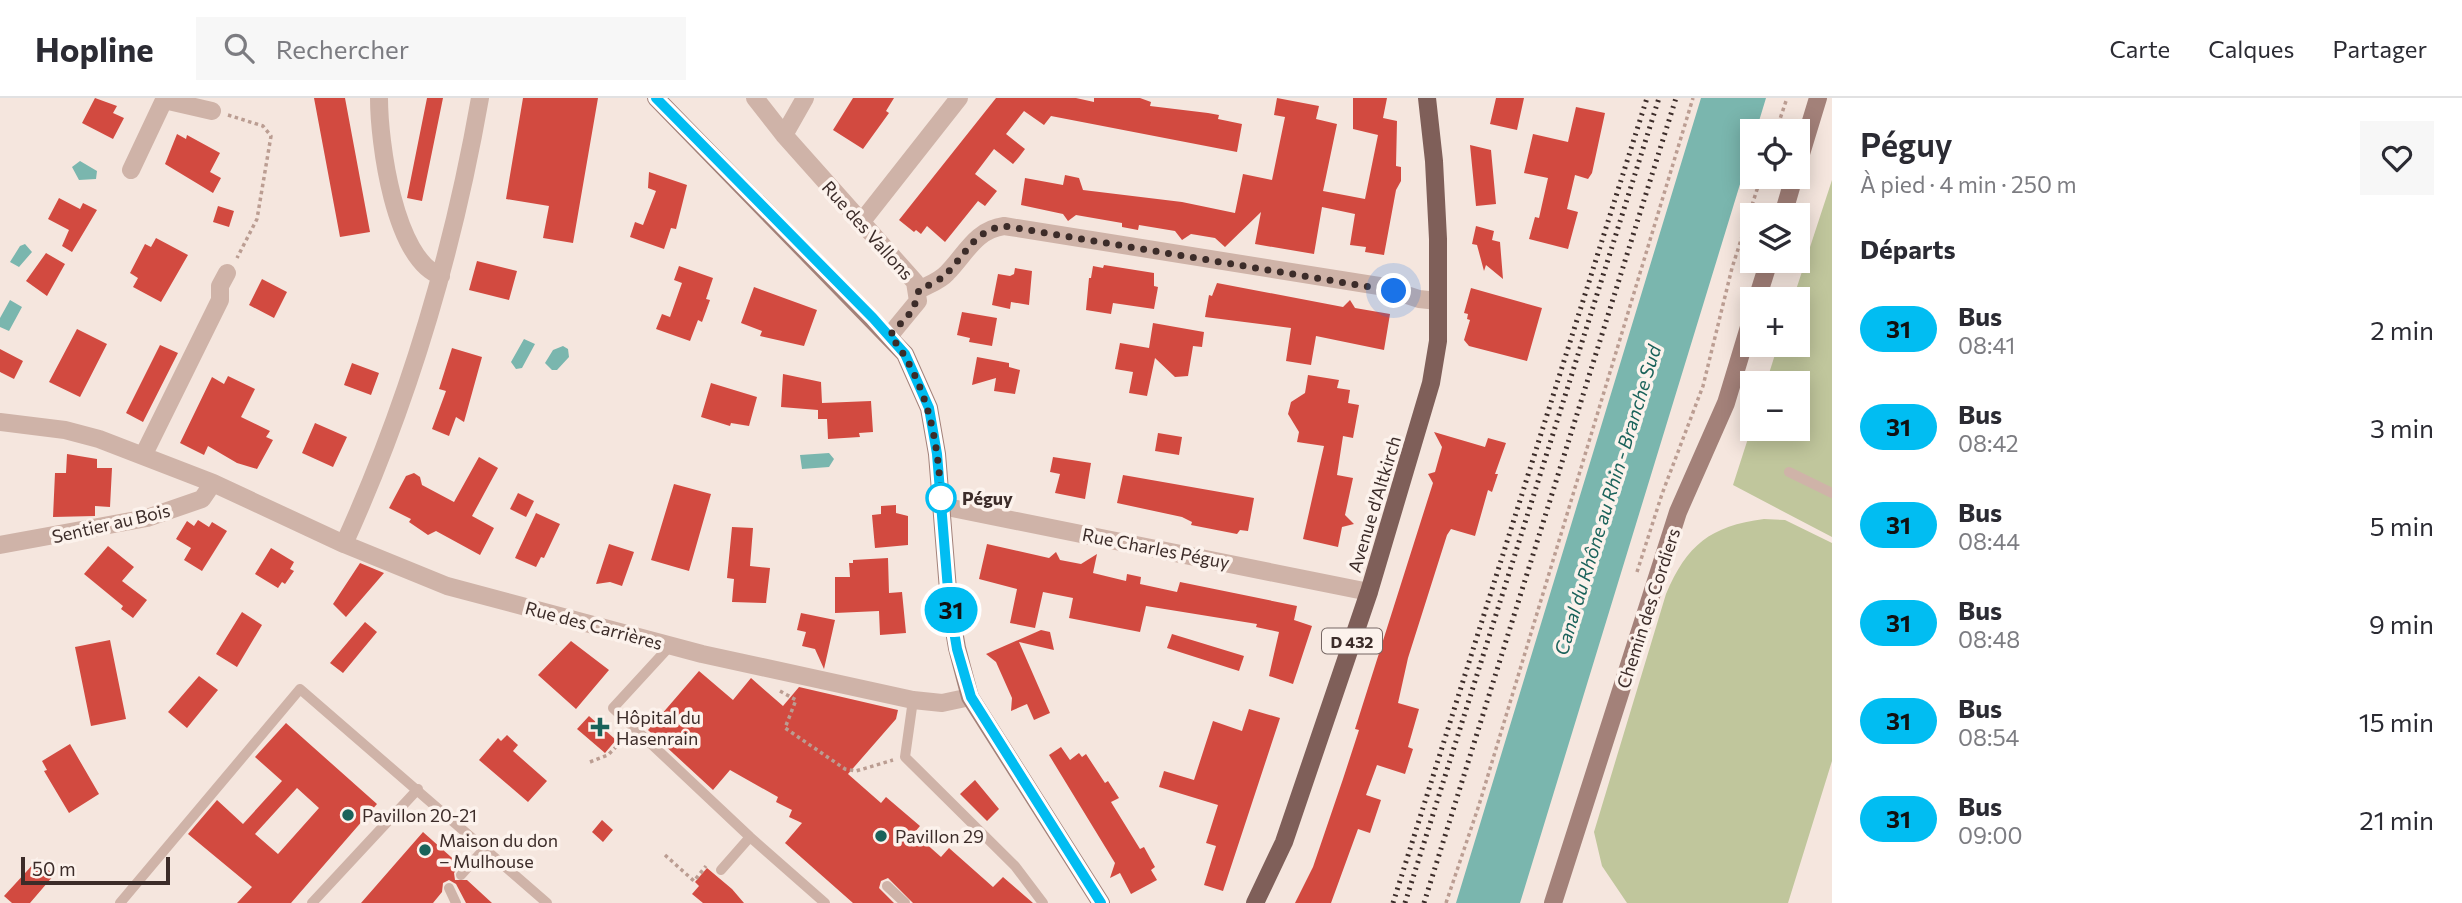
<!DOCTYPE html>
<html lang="fr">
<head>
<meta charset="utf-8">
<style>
  :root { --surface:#fff; --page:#f7f7f7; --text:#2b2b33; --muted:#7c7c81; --line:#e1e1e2 }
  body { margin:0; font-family:Commissioner,sans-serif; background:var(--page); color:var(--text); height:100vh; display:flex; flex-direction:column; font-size:26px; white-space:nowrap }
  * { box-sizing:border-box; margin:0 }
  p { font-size:23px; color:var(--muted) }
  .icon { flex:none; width:38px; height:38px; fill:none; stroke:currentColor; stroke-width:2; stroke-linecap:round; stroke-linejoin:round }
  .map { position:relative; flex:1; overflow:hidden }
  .panel { display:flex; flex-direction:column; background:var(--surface); width:630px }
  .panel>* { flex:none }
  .badge { padding:0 14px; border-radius:23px; font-size:24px; line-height:46px }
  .buttons { position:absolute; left:1740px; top:21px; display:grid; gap:14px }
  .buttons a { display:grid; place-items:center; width:70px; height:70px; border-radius:0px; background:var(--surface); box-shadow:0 4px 18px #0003; font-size:35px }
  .scale { position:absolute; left:21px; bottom:18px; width:149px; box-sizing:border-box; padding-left:7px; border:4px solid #3c2c29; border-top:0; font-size:19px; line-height:24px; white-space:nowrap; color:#3c2c29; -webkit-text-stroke:5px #fcf2ec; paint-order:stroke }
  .you { position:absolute; width:35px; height:35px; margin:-18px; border:5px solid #fff; border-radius:50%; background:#1a73e8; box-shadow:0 0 0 10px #1a73e833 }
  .map>.badge { position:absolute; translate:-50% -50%; box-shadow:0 0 0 4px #fff }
  h2 { padding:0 28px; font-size:26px; line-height:63px }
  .round { display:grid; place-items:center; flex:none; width:74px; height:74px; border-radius:0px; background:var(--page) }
  .headline { display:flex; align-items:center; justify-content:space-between; height:119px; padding:0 28px }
  h1 { font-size:33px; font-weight:600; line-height:52px }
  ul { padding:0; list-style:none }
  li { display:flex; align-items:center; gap:21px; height:98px; padding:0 28px }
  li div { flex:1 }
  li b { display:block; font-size:26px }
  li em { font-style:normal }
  li .badge { min-width:77px; font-weight:700; text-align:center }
  header { display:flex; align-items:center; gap:42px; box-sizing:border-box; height:98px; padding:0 35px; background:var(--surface); border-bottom:2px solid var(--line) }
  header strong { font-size:33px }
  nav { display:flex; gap:38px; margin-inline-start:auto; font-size:24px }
  .search { width:490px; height:63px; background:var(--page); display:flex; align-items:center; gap:18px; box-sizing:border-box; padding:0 24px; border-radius:0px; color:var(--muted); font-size:26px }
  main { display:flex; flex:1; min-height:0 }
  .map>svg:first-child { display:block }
  .green { fill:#c0c69c }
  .water { fill:#7ab6ae }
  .building { fill:#d24a40; fill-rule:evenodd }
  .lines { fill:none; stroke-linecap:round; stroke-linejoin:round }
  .path { stroke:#bb9d92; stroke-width:3.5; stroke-dasharray:3.5 3.5; stroke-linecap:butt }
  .lane { stroke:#cfb3a8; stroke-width:10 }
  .street { stroke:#cfb3a8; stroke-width:18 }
  .secondary { stroke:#a38179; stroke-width:18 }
  .primary { stroke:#7f5f59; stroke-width:18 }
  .rail { stroke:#3c2c29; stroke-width:5; stroke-dasharray:2 5; stroke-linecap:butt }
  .line-casing { stroke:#fff; stroke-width:16 }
  .line { stroke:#01bdf2; stroke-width:10 }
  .walk { stroke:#3c2c29; stroke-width:7; stroke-dasharray:0 12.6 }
  .stop-dot { fill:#fff; stroke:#01bdf2; stroke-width:3.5 }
  .poi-dot { fill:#1a625a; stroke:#fcf2ec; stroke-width:2.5 }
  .labels { text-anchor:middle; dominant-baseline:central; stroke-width:7; stroke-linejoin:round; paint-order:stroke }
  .shield { fill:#fcf2ec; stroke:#766764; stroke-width:2 }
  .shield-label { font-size:16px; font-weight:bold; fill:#3c2c29 }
  .street-label { font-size:18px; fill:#3c2c29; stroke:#fcf2ec }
  .stop-label { font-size:18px; font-weight:bold; fill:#3c2c29; stroke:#fcf2ec; text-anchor:start }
  .poi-label { font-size:18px; fill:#3c2c29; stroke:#fcf2ec; text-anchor:start }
  .water-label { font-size:19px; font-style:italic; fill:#1a625a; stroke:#fcf2ec }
</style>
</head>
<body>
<header>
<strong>Hopline</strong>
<div class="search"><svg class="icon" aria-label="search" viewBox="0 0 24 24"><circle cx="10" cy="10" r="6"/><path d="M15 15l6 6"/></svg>Rechercher</div>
<nav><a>Carte</a><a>Calques</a><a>Partager</a></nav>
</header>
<main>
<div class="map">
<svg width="1832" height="805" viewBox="0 0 1832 805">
  <rect width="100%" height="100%" fill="#f5e6de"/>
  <!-- green -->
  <path class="green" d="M 1832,82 L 1832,439 L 1733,387 L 1752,328 L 1752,331 L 1797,331 L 1797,285 L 1766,285 L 1778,247 L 1797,247 L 1797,201 L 1793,201 Z
    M 1764,421 L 1785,422 L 1832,445 L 1832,663 L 1788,805 L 1627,805 L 1602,768 L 1594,734 L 1666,496 C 1687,447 1710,428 1764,421 Z"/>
  <!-- water -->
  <path class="water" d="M 1701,0 L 1766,0 L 1756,33 L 1752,33 L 1752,47 L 1520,805 L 1456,805 Z
    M 80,63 L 97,73 L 96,81 L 79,82 L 72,69 Z
    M 25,146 L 32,154 L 19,169 L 10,164 L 20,148 Z
    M 10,202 L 22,209 L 9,233 L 0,229 L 0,220 Z
    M 524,241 L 535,246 L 522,270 L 516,271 L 511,264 Z
    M 563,248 L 568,251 L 569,259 L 557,272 L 552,272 L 545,265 L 553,252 Z
    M 829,355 L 834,361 L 829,369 L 802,371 L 800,357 Z"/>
  <!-- building -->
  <path class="building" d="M 95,0 L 117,8 L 113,15 L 124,20 L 113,41 L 82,25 Z
    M 314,0 L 345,0 L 370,134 L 340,139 Z
    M 427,0 L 443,0 L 422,103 L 407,100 Z
    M 523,0 L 598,0 L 573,145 L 543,140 L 549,108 L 506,101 Z
    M 853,0 L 894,0 L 886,13 L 889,15 L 863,51 L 833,32 Z
    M 996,0 L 1076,0 L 1094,4 L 1094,0 L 1140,0 L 1151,4 L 1150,8 L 1208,15 L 1219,17 L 1218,21 L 1242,26 L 1237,54 L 1051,18 L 1044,27 L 1024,13 L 1006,36 L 1025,51 L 1019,59 L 1013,66 L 994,51 L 975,76 L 997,93 L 985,108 L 978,103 L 945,144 L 927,128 L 921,136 L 916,132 L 914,134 L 899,122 Z
    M 1277,0 L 1319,8 L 1316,21 L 1337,26 L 1323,93 L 1365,101 L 1378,37 L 1353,31 L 1353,0 L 1387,0 L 1383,20 L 1397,23 L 1396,68 L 1401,69 L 1401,83 L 1396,92 L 1384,157 L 1365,154 L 1366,149 L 1350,147 L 1355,116 L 1322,109 L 1314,156 L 1255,146 L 1261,114 L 1225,149 L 1215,140 L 1191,136 L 1182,142 L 1175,133 L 1139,127 L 1138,132 L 1122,129 L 1122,125 L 1076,117 L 1068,123 L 1063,116 L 1021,107 L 1025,80 L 1063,87 L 1065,77 L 1079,80 L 1083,92 L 1182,104 L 1235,115 L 1243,76 L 1272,82 L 1285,19 L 1274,17 Z
    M 1496,0 L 1524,0 L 1517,32 L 1490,26 Z
    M 1576,9 L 1605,15 L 1592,75 L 1588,81 L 1575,77 L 1567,111 L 1578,114 L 1568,151 L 1529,141 L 1535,119 L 1539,120 L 1548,80 L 1524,75 L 1533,36 L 1568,44 Z
    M 177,36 L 186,41 L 187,37 L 220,55 L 210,74 L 221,80 L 213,95 L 165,66 Z
    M 1470,47 L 1491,52 L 1496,106 L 1476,108 Z
    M 649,74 L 687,87 L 676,131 L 671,130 L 664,151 L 630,139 L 635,124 L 643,127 L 656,93 L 648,90 Z
    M 59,100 L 80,111 L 83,105 L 97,112 L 72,154 L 62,148 L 69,132 L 48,121 Z
    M 218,108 L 234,113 L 229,129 L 213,124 Z
    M 1476,128 L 1494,133 L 1492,142 L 1500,144 L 1503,181 L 1486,167 L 1484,173 L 1477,147 L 1472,146 Z
    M 156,140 L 188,157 L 161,204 L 133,189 L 138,180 L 130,175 L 145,146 L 151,149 Z
    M 46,155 L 65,166 L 47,198 L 26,183 Z
    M 477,163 L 517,173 L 509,202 L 469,192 Z
    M 1104,167 L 1154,175 L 1154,188 L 1158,189 L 1154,211 L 1113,205 L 1111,216 L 1086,212 L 1089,180 L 1091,180 L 1093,168 L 1103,170 Z
    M 679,168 L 713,180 L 706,201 L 710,202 L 702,224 L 698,222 L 690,243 L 656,231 L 662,216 L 670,219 L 682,185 L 674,182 Z
    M 1015,170 L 1032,173 L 1029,207 L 1011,204 L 1010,211 L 992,207 L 998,176 L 1010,178 L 1014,176 Z
    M 262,181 L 287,194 L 274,220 L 249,207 Z
    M 1217,185 L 1343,209 L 1350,202 L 1355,210 L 1390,216 L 1384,252 L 1316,238 L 1311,267 L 1286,263 L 1291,230 L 1205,219 L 1209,197 L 1212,198 Z
    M 754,189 L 817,212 L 804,248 L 760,238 L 762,233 L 741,225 Z
    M 1471,190 L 1542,210 L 1527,263 L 1469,248 L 1464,242 L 1470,222 L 1467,221 L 1468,216 L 1464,215 Z
    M 962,214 L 997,220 L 992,248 L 969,244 L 970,240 L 957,237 Z
    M 1153,225 L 1204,234 L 1202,249 L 1193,248 L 1188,278 L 1175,279 L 1155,260 L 1147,298 L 1129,295 L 1133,274 L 1115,271 L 1120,245 L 1149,250 Z
    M 77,231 L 107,246 L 80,299 L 49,284 Z
    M 160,247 L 178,255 L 143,324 L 126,315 Z
    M 452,250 L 482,259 L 464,324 L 456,319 L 449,338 L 432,331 L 446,293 L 439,291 Z
    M 0,251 L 23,263 L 14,281 L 0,274 Z
    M 977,259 L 1009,265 L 1009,269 L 1020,272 L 1015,296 L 994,293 L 996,280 L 972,287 Z
    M 352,265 L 379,275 L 371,297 L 344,287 Z
    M 783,276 L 821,284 L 822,305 L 871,303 L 873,334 L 859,335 L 860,339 L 828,341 L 827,321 L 818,321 L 818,312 L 781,309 Z
    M 1308,277 L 1339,282 L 1337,290 L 1350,292 L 1348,305 L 1359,307 L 1353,340 L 1343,338 L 1337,377 L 1353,380 L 1345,417 L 1354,426 L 1342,429 L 1338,449 L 1303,441 L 1324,348 L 1297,344 L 1299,334 L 1288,316 L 1291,304 L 1305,295 Z
    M 228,278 L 255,291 L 241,319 L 270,333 L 266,339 L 273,342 L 257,371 L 237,365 L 208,348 L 204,357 L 180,345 L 212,279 L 224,286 Z
    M 711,285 L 757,299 L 749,328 L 731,325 L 730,328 L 701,319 Z
    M 315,325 L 347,339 L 333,369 L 302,355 Z
    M 1434,334 L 1485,349 L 1488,340 L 1506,345 L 1495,376 L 1498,376 L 1492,394 L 1488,392 L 1475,438 L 1451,431 L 1447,437 L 1408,560 L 1398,605 L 1419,611 L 1408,649 L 1413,651 L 1405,676 L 1377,667 L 1366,697 L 1381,702 L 1370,735 L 1358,731 L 1331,805 L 1295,805 L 1313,769 L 1343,681 L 1359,632 L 1355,631 L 1433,385 L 1428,376 L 1435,374 L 1442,349 Z
    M 1158,335 L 1182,339 L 1179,357 L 1155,353 Z
    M 67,356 L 97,361 L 97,370 L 112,370 L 110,409 L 95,408 L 95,418 L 53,419 L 55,375 L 66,375 Z
    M 479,359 L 498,370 L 472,418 L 494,430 L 480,457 L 436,433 L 428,437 L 409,424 L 411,421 L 389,410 L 406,378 L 414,375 L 420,379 L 422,387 L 454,404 Z
    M 1053,359 L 1091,365 L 1085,401 L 1055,395 L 1060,376 L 1050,374 Z
    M 1123,377 L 1254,400 L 1248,433 L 1240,432 L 1237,436 L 1191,427 L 1192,424 L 1182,419 L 1117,405 Z
    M 674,386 L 711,396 L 689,473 L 651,462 Z
    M 518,395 L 534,403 L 526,419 L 510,411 Z
    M 896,407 L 896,415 L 908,418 L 908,447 L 875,450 L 872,417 L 881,416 L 881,408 Z
    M 536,415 L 560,426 L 544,460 L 541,459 L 536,469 L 515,460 Z
    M 198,422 L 209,429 L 212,424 L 227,433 L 202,473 L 184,462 L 191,450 L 176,441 L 187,423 L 194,428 Z
    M 732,429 L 753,430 L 750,468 L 770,470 L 766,505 L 732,504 L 734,481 L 727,480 Z
    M 609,446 L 634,454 L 622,488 L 610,484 L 596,486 Z
    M 987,446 L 1049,460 L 1056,454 L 1060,462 L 1081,466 L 1097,456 L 1093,475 L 1126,483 L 1127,476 L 1141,479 L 1140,486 L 1177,494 L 1180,484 L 1297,508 L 1294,522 L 1312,528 L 1293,586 L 1269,578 L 1279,534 L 1256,529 L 1257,526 L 1146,508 L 1140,534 L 1069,520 L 1073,500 L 1043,494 L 1035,530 L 1010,525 L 1017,491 L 979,481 Z
    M 108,448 L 134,469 L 122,483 L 147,502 L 133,520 L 121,511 L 123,508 L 84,476 Z
    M 271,450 L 294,464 L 290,471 L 294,473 L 285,486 L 282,484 L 278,490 L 255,476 Z
    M 888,460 L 889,495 L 902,494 L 906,535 L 880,537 L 879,513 L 835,515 L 835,479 L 850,479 L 849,465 L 853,465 L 853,462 Z
    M 360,465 L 384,475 L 346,519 L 333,506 Z
    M 242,514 L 262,527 L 237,569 L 216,556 Z
    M 801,515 L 835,522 L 824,571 L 815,551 L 802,548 L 806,534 L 797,532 Z
    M 365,524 L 377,534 L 343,575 L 330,565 Z
    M 1041,532 L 1050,534 L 1054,552 L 1019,544 L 1050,615 L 1034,622 L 1027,606 L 1011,613 L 1012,600 L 996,564 L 986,556 Z
    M 1172,536 L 1244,558 L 1239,573 L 1167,550 Z
    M 110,542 L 126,621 L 91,628 L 75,549 Z
    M 571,543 L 609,572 L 576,611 L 538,577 Z
    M 699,573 L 733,602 L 751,580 L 783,608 L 799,589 L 898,612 L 896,621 L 848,676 L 881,705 L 886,699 L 920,728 L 914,735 L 941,759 L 949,750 L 993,789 L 1003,779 L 1033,805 L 913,805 L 888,780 L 881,783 L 879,790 L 894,805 L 853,805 L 785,745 L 802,725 L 789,719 L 792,712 L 776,704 L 778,699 L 730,672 L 713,692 L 648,632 Z
    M 199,578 L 218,592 L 187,630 L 168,614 Z
    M 1249,611 L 1280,620 L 1223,793 L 1204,787 L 1216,748 L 1206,745 L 1218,707 L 1159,689 L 1164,673 L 1194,682 L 1213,623 L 1242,633 Z
    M 589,618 L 616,642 L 605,655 L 577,631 Z
    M 286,625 L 377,706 L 291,805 L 237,805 L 252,789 L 188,736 L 217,702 L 243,726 L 282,683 L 255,659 ZM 297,690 L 319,710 L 278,756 L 255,736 Z
    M 507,637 L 518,647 L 513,653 L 547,683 L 528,704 L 479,662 L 498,640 L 501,643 Z
    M 70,646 L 99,696 L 69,715 L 44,673 L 47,672 L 42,663 Z
    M 1061,649 L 1070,662 L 1079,655 L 1082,659 L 1086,656 L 1105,685 L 1108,683 L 1119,700 L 1111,704 L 1140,751 L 1144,749 L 1155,769 L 1151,772 L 1157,782 L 1131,796 L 1120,775 L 1110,780 L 1115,765 L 1049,657 Z
    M 975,682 L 999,711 L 987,723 L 960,696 Z
    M 602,722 L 613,732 L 603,744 L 592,734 Z
    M 423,734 L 460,767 L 454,775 L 455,782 L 467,782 L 492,805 L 466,805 L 456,786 L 449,782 L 443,785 L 442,794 L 433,805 L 361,805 Z
    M 37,762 L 54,777 L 30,805 L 12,805 L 4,798 Z
    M 707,770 L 732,791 L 744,805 L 703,805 L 692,796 L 699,788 L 695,784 Z"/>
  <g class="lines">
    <!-- path -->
    <path class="path" d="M 228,17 L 263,28 L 271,38 L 257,121 L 237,160
      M 1776,33 L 1787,0
      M 1637,474 L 1662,396 L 1703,288 L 1732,170 L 1761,79
      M 780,593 L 796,602 L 785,630 L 845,671 L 856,673 L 893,662
      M 590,664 L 608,657 L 625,640
      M 665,757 L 694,783 L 706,768
      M 1446,805 L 1479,707 L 1693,0"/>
    <!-- lane -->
    <path class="lane" d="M 1789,374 L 1832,395
      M 670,548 L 613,610 L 750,739 L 825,805
      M 913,602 L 905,659 L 1015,768 L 1043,805
      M 721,772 L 750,739
      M 461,777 L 484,751
      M 887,788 L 905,805
      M 449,790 L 456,805
      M 120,805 L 300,591 L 547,805
      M 312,805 L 418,691"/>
    <!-- street -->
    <path class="street" d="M 379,0 C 379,43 394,162 441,178
      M 755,0 L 784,37 L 915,184 L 918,203 L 890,237
      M 164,2 L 212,13
      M 784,37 L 805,0
      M 131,72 L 165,0
      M 863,122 L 959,0
      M 919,192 C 928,187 940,183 947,175 C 966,156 975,132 1004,128 L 1379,188 L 1419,201 L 1438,203
      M 0,324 L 65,332 L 99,341 L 213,385 L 344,446 L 447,488 L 702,556 L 913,602 L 942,605 L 970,599
      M 143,358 L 220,202 L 220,188 L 227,175
      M 942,408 L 1369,494
      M 344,446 C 409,303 453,154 480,0
      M 0,447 L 147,420 L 202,401 L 213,385"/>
    <!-- secondary -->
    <path class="secondary" d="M 656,0 L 905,256 L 929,310 L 937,356 L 949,504 L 957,550 L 970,599 L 1101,805
      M 1797,69 L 1818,0
      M 1783,117 L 1794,79
      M 1757,201 L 1769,163
      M 1553,805 L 1678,414 L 1726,305 L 1752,219"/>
    <!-- primary -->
    <path class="primary" d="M 1255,805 L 1284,744 L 1369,494 L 1431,285 L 1438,243 L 1438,141 L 1434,63 L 1427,0"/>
    <!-- rail -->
    <path class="rail" d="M 1393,805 L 1647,0
      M 1405,805 L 1659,0
      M 1424,805 L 1676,0"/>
  </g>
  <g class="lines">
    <!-- line casing -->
    <g class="line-casing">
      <path id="line" d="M 656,0 L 873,220 L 905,256 L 929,310 L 937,356 L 949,504 L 957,551 L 971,599 L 1101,805"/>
    </g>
    <!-- line -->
    <use href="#line" class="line"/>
    <!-- walk -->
    <path class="walk" d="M 941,400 C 938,341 927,284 890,237 L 913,212 L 919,192 C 928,187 940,183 947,175 C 966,156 975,132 1004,128 L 1394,193"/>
  </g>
  <!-- markers -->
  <circle class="stop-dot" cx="941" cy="400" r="14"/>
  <g class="poi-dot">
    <path d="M596.5 618.5h7v7h7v7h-7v7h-7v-7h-7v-7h7z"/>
    <circle cx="348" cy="717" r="7"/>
    <circle cx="881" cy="738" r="7"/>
    <circle cx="425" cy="752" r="7"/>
  </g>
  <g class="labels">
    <!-- shield labels -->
    <rect class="shield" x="1322" y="530.5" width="60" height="25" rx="5"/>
    <g class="shield-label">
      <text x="1352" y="543">D 432</text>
    </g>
    <!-- street labels -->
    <g class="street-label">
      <text transform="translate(868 132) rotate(48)">Rue des Vallons</text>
      <text transform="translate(1374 406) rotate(-73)">Avenue d'Altkirch</text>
      <text transform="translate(111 425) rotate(-13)">Sentier au Bois</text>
      <text transform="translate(1156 450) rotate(11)">Rue Charles Péguy</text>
      <text transform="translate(1648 510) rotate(-72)">Chemin des Cordiers</text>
      <text transform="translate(594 527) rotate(15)">Rue des Carrières</text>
    </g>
    <!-- stop labels -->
    <g class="stop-label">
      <text x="962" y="400">Péguy</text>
    </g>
    <!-- poi labels -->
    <g class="poi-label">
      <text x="616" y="619">Hôpital du<tspan x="616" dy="21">Hasenrain</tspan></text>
      <text x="362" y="717">Pavillon 20-21</text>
      <text x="895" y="738">Pavillon 29</text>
      <text x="439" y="742">Maison du don<tspan x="439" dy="21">– Mulhouse</tspan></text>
    </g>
    <!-- water labels -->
    <g class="water-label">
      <text transform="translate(1607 402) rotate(-73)">Canal du Rhône au Rhin - Branche Sud</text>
    </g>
  </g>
</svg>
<div class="buttons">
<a><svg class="icon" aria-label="locate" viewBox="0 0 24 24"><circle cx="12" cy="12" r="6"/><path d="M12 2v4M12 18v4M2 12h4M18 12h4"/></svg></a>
<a><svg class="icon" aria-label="layers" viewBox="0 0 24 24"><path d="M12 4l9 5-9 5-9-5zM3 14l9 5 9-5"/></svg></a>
<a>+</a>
<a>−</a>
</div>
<div class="scale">50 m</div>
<div class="you" style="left:1394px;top:193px"></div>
<b class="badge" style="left:951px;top:512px;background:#01bdf2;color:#111">31</b>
</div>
<section class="panel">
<div class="headline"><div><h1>Péguy</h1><p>À pied · 4 min · 250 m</p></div><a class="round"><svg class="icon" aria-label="heart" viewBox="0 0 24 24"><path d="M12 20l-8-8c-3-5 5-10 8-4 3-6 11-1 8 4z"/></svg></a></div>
<h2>Départs</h2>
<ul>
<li><span class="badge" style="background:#01bdf2;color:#111">31</span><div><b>Bus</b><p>08:41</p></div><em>2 min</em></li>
<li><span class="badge" style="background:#01bdf2;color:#111">31</span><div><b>Bus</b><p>08:42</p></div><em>3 min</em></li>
<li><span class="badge" style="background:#01bdf2;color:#111">31</span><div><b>Bus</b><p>08:44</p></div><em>5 min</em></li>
<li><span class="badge" style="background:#01bdf2;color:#111">31</span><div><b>Bus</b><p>08:48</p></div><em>9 min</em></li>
<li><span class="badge" style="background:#01bdf2;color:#111">31</span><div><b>Bus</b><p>08:54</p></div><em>15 min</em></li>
<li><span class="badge" style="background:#01bdf2;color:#111">31</span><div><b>Bus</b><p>09:00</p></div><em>21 min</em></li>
</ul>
</section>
</main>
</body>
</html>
